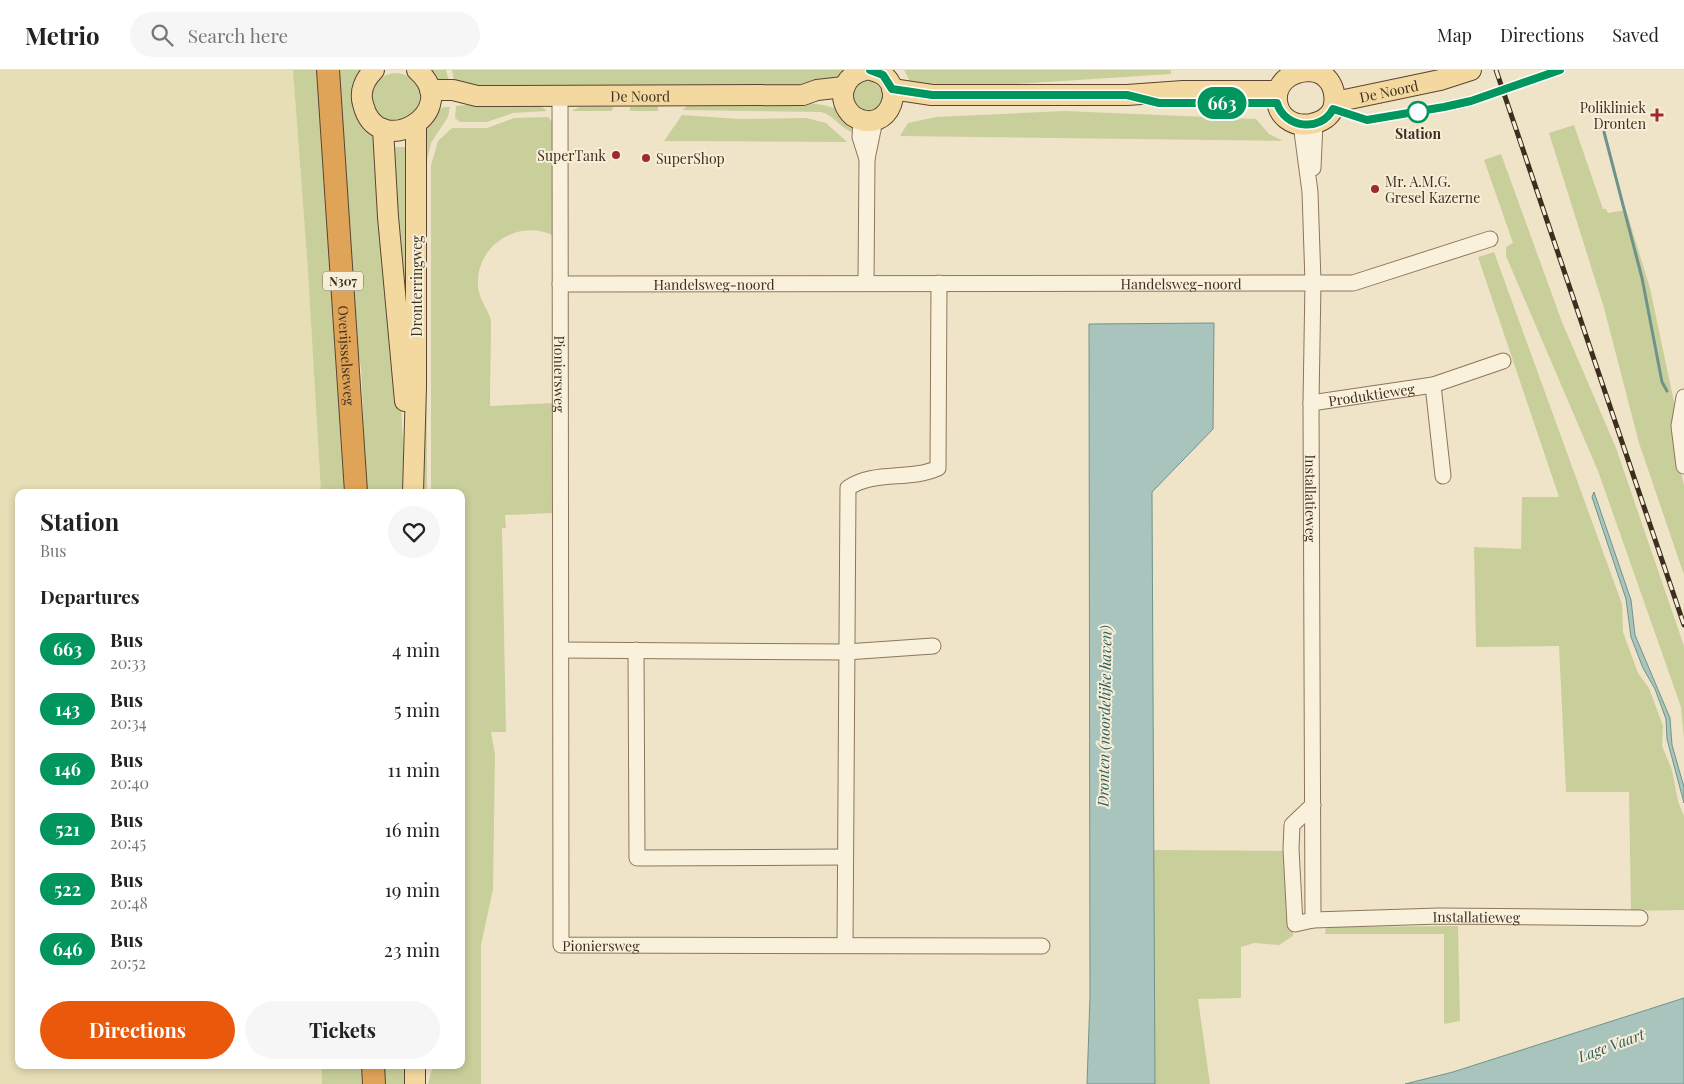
<!DOCTYPE html>
<html lang="en">
<head>
<meta charset="utf-8">
<style>
  :root { --surface:#fff; --page:#f6f6f6; --text:#222; --muted:#767676; --line:#e0e0e0; --accent:#ea580c }
  body { margin:0; font-family:"Playfair Display",serif; background:var(--page); color:var(--text); height:100vh; display:flex; flex-direction:column; font-size:19px; white-space:nowrap }
  * { box-sizing:border-box; margin:0 }
  p { font-size:16px; color:var(--muted) }
  .icon { flex:none; width:28px; height:28px; fill:none; stroke:currentColor; stroke-width:2; stroke-linecap:round; stroke-linejoin:round }
  .map { position:relative; flex:1; overflow:hidden }
  .side { position:absolute; left:15px; top:419px; width:450px; height:580px; display:flex; flex-direction:column; background:var(--surface); border-radius:10px; box-shadow:0 2px 8px #0003 }
  .side>* { flex:none }
  .badge { padding:0 10px; border-radius:16px; font-size:18px; line-height:32px }
  .map>.badge { position:absolute; translate:-50% -50%; box-shadow:0 0 0 2px #fff }
  h2 { padding:0 25px; font-size:19px; line-height:45px }
  .round { display:grid; place-items:center; flex:none; width:52px; height:52px; border-radius:26px; background:var(--page) }
  .summary { display:flex; align-items:center; justify-content:space-between; height:85px; padding:0 25px }
  h1 { font-size:24px; font-weight:700; line-height:38px }
  .cta { display:flex; gap:10px; margin-top:auto; padding:10px 25px }
  .cta a { flex:1; height:58px; border-radius:30px; background:var(--accent); color:#fff; font-size:20px; font-weight:700; line-height:58px; text-align:center }
  .cta a+a { background:var(--page); color:var(--text) }
  ul { padding:0; list-style:none }
  li { display:flex; align-items:center; gap:15px; height:60px; padding:0 25px }
  li div { flex:1 }
  li b { display:block; font-size:19px }
  li em { font-style:normal }
  li .badge { min-width:55px; font-weight:700; text-align:center }
  header { display:flex; align-items:center; gap:30px; box-sizing:border-box; height:70px; padding:0 25px; background:var(--surface); border-bottom:1px solid var(--line) }
  header strong { font-size:24px }
  nav { display:flex; gap:28px; margin-inline-start:auto; font-size:18px }
  .search { width:350px; height:45px; background:var(--page); display:flex; align-items:center; gap:12px; box-sizing:border-box; padding:0 18px; border-radius:28px; color:var(--muted); font-size:19px }
  .map>svg:first-child { display:block }
  .farmland { fill:#e6deb5 }
  .green { fill:#c9cf9b }
  .water { fill:#a9c4bc; stroke:#6f938a }
  .lines { fill:none; stroke-linecap:round; stroke-linejoin:round }
  .stream { stroke:#6f938a; stroke-width:3 }
  .minor-casing { stroke:#8d765c; stroke-width:17 }
  .major-casing { stroke:#5b4430; stroke-width:22 }
  .highway-casing { stroke:#5b4430; stroke-width:24 }
  .minor { stroke:#faf1dc; stroke-width:15 }
  .major { stroke:#f3d9a0; stroke-width:20 }
  .highway { stroke:#e0a458; stroke-width:22 }
  .rail-casing { stroke:#3d2e20; stroke-width:5 }
  .rail { stroke:#f7eed8; stroke-width:3; stroke-dasharray:9; stroke-linecap:butt }
  .line-casing { stroke:#fff; stroke-width:11 }
  .line { stroke:#00965e; stroke-width:8 }
  .stop-dot { fill:#fff; stroke:#00965e; stroke-width:2.5 }
  .poi-dot { fill:#9e2a2b; stroke:#f7eed8; stroke-width:2 }
  .labels { text-anchor:middle; dominant-baseline:central; stroke-width:4; stroke-linejoin:round; paint-order:stroke }
  .shield { fill:#f7eed8; stroke:#756857; stroke-width:1 }
  .shield-label { font-size:12px; font-weight:bold; fill:#3d2e20 }
  .street-label { font-size:14px; fill:#3d2e20; stroke:#f7eed8 }
  .poi-label { font-size:14px; fill:#3d2e20; stroke:#f7eed8; text-anchor:end }
  .stop-label { font-size:14px; font-weight:bold; fill:#3d2e20; stroke:#f7eed8 }
  .water-label { font-size:15px; font-style:italic; fill:#2f5d5a; stroke:#f7eed8 }
</style>
</head>
<body>
<header>
<strong>Metrio</strong>
<div class="search"><svg class="icon" aria-label="search" viewBox="0 0 24 24"><circle cx="10" cy="10" r="6"/><path d="M15 15l6 6"/></svg>Search here</div>
<nav><a>Map</a><a>Directions</a><a>Saved</a></nav>
</header>
<div class="map">
<svg width="1684" height="1014" viewBox="0 0 1684 1014">
  <rect width="100%" height="100%" fill="#f0e4c8"/>
  <!-- farmland -->
  <path class="farmland" d="M 0,0 L 293,0 L 308,201 L 321,422 L 19,422 L 19,995 L 322,995 L 322,1014 L 0,1014 Z"/>
  <!-- green -->
  <path class="green" d="M 293,0 L 321,0 L 348,422 L 321,422 L 308,201 Z
    M 336,0 L 369,0 L 400,320 L 406,422 L 364,422 L 363,339 L 361,298 L 356,274 Z
    M 424,0 L 446,0 L 449,11 L 440,15 Z
    M 452,0 L 850,0 L 828,15 L 455,16 Z
    M 904,0 L 1171,0 L 1171,4 L 941,19 L 912,15 Z
    M372 27a24 24 0 1 1 48 0a24 24 0 1 1-48 0Z
    M852 26a15 15 0 1 1 30 0a15 15 0 1 1-30 0Z
    M 495,32 L 541,36 L 547,41 L 513,43 L 487,52 L 460,52 L 455,48 L 456,36 Z
    M 791,32 C 817,35 848,31 854,63 C 841,59 834,45 821,42 L 682,40 L 690,34 Z
    M 658,34 L 658,41 L 630,41 L 630,37 Z
    M 444,37 L 450,37 L 448,47 L 431,73 L 426,94 L 427,422 L 420,422 L 420,66 L 436,41 Z
    M 579,37 L 613,37 L 612,41 L 572,41 Z
    M 1064,41 L 1256,49 L 1269,64 L 1283,71 L 900,66 L 908,53 L 936,47 Z
    M 682,45 L 739,49 L 806,48 L 826,53 L 847,72 L 664,71 Z
    M 548,47 L 553,53 L 552,165 C 517,149 476,176 478,215 C 478,229 490,242 491,251 C 491,279 490,308 490,336 L 553,333 L 553,443 L 505,445 L 506,458 L 502,458 L 506,662 L 491,662 L 495,685 L 493,819 L 481,875 L 481,1014 L 428,1014 L 433,995 L 461,995 L 461,422 L 431,422 L 431,95 L 438,71 L 452,58 L 487,58 L 514,48 Z
    M 1574,55 L 1603,139 L 1606,139 L 1608,143 L 1626,140 L 1650,218 L 1674,332 L 1673,369 L 1684,415 L 1684,505 L 1639,373 L 1604,238 L 1549,63 Z
    M 388,77 L 412,77 L 412,318 Z
    M 1501,84 L 1562,252 L 1616,378 L 1684,576 L 1684,669 L 1681,637 L 1598,401 L 1506,186 L 1506,177 L 1513,173 L 1484,90 Z
    M 1494,182 L 1622,534 L 1623,562 L 1638,603 L 1649,618 L 1663,656 L 1662,676 L 1672,700 L 1678,731 L 1684,746 L 1684,840 L 1631,841 L 1629,722 L 1566,722 L 1559,576 L 1476,577 L 1474,477 L 1521,479 L 1522,427 L 1559,427 L 1478,187 Z
    M 1153,780 L 1292,781 L 1293,866 L 1279,875 L 1254,873 L 1241,877 L 1241,928 L 1198,929 L 1210,1014 L 1155,1014 Z
    M 1458,856 L 1460,951 L 1444,954 L 1444,864 L 1325,864 L 1326,857 Z
    M 322,995 L 367,995 L 367,1014 L 322,1014 Z
    M 382,995 L 409,995 L 409,1014 L 382,1014 Z"/>
  <!-- water -->
  <path class="water" d="M 1214,253 L 1213,359 L 1152,422 L 1155,1014 L 1087,1014 L 1090,927 L 1089,254 Z
    M 1594,422 L 1631,530 L 1635,565 L 1670,648 L 1672,675 L 1684,717 L 1684,733 L 1667,669 L 1666,649 L 1655,619 L 1643,598 L 1631,567 L 1626,529 L 1592,427 Z
    M 1684,928 L 1684,1014 L 1405,1014 L 1453,1002 Z"/>
  <g class="lines">
    <!-- stream -->
    <path class="stream" d="M 1604,62 L 1642,208 L 1662,312 L 1667,321"/>
    <!-- minor casing -->
    <g class="minor-casing">
      <g id="minor">
        <path id="s1" d="M 560,26 L 561,875 L 1042,876"/>
        <path d="M 861,50 L 860,67 L 867,89"/>
        <path id="s2" d="M 1301,54 L 1310,122 L 1313,212 L 1311,333 L 1313,850"/>
        <path d="M 1313,98 L 1315,53"/>
        <path d="M 866,213 L 867,89 L 875,50"/>
        <path id="s3" d="M 560,214 L 1353,213 L 1490,169"/>
        <path d="M 1433,315 L 1443,406"/>
        <path d="M 1684,327 L 1679,356 L 1684,396"/>
        <path id="s4" d="M 1311,333 L 1433,315 L 1503,291"/>
        <path d="M 561,580 L 846,582 L 933,576"/>
        <path d="M 636,580 L 637,788 L 845,787"/>
        <path id="s5" d="M 1313,735 L 1292,755 L 1291,779 L 1295,854 L 1313,850 L 1439,846 L 1640,848"/>
        <path d="M 845,875 L 848,418 C 874,400 910,411 938,398 L 939,213"/>
      </g>
    </g>
    <!-- major casing -->
    <g class="major-casing">
      <g id="major">
        <path d="M 374,0 C 365,9 359,21 363,34 C 377,93 465,42 417,0"/>
        <path d="M 865,0 C 843,5 835,30 853,46 C 889,69 913,8 870,0"/>
        <path d="M 1309,1 C 1330,2 1338,21 1333,39 C 1329,48 1321,52 1311,54 C 1270,61 1262,3 1309,1 Z"/>
        <path d="M 892,19 L 932,25 L 1127,25 L 1183,21 L 1277,21"/>
        <path id="s6" d="M 430,20 L 453,20 L 477,26 L 803,25 L 817,20 L 844,17"/>
        <path id="s7" d="M 1335,32 L 1440,10 L 1471,0"/>
        <path d="M 383,59 L 388,147 L 405,331"/>
        <path d="M 413,422 L 416,317 L 416,55"/>
        <path d="M 415,995 L 415,1014"/>
      </g>
    </g>
    <!-- highway casing -->
    <g class="highway-casing">
      <g id="highway">
        <path id="s8" d="M 328,0 L 356,422"/>
        <path d="M 373,995 L 374,1014"/>
      </g>
    </g>
    <!-- minor -->
    <use href="#minor" class="minor"/>
    <!-- major -->
    <use href="#major" class="major"/>
    <!-- highway -->
    <use href="#highway" class="highway"/>
    <!-- rail casing -->
    <g class="rail-casing">
      <path id="rail" d="M 1496,0 L 1684,555"/>
    </g>
    <!-- rail -->
    <use href="#rail" class="rail"/>
  </g>
  <g class="lines">
    <!-- line casing -->
    <g class="line-casing">
      <path id="line" d="M 870,0 L 883,5 L 892,19 L 932,25 L 1127,25 L 1159,33 L 1277,33 C 1284,58 1321,63 1333,39 L 1367,50 L 1444,37 L 1471,31 L 1560,0"/>
    </g>
    <!-- line -->
    <use href="#line" class="line"/>
  </g>
  <!-- markers -->
  <circle class="stop-dot" cx="1418" cy="42" r="10"/>
  <g class="poi-dot">
    <path d="M1654.5 37.5h5v5h5v5h-5v5h-5v-5h-5v-5h5z"/>
    <circle cx="616" cy="85" r="5"/>
    <circle cx="646" cy="88" r="5"/>
    <circle cx="1375" cy="119" r="5"/>
  </g>
  <g class="labels">
    <!-- shield labels -->
    <rect class="shield" x="323" y="201.5" width="40" height="19" rx="4"/>
    <g class="shield-label">
      <text x="343" y="211">N307</text>
    </g>
    <!-- street labels -->
    <g class="street-label">
      <text stroke="none"><textPath href="#s7" startOffset="55">De Noord</textPath></text>
      <text stroke="none"><textPath href="#s6" startOffset="211">De Noord</textPath></text>
      <text stroke="none"><textPath href="#s3" startOffset="621">Handelsweg-noord</textPath></text>
      <text stroke="none"><textPath href="#s3" startOffset="154">Handelsweg-noord</textPath></text>
      <text transform="translate(416 216) rotate(-90)">Dronterringweg</text>
      <text stroke="none"><textPath href="#s8" startOffset="286">Overijsselseweg</textPath></text>
      <text stroke="none"><textPath href="#s1" startOffset="278">Pioniersweg</textPath></text>
      <text stroke="none"><textPath href="#s4" startOffset="61">Produktieweg</textPath></text>
      <text stroke="none"><textPath href="#s2" startOffset="375">Installatieweg</textPath></text>
      <text stroke="none"><textPath href="#s5" startOffset="310">Installatieweg</textPath></text>
      <text stroke="none"><textPath href="#s1" startOffset="889">Pioniersweg</textPath></text>
    </g>
    <!-- poi labels -->
    <g class="poi-label">
      <text x="1646" y="37">Polikliniek<tspan x="1646" dy="16">Dronten</tspan></text>
      <text x="606" y="85">SuperTank</text>
      <text x="656" y="88" text-anchor="start">SuperShop</text>
      <text x="1385" y="111" text-anchor="start">Mr. A.M.G.<tspan x="1385" dy="16">Gresel Kazerne</tspan></text>
    </g>
    <!-- stop labels -->
    <g class="stop-label">
      <text x="1418" y="63">Station</text>
    </g>
    <!-- water labels -->
    <g class="water-label">
      <text transform="translate(1104 646) rotate(-89)">Dronten (noordelijke haven)</text>
      <text transform="translate(1611 975) rotate(-20)">Lage Vaart</text>
    </g>
  </g>
</svg>
<b class="badge" style="left:1222px;top:33px;background:#00965e;color:#fff">663</b>
<section class="side">
<div class="summary"><div><h1>Station</h1><p>Bus</p></div><a class="round"><svg class="icon" aria-label="heart" viewBox="0 0 24 24"><path d="M12 20l-8-8c-3-5 5-10 8-4 3-6 11-1 8 4z"/></svg></a></div>
<h2>Departures</h2>
<ul>
<li><span class="badge" style="background:#00965e;color:#fff">663</span><div><b>Bus</b><p>20:33</p></div><em>4 min</em></li>
<li><span class="badge" style="background:#00965e;color:#fff">143</span><div><b>Bus</b><p>20:34</p></div><em>5 min</em></li>
<li><span class="badge" style="background:#00965e;color:#fff">146</span><div><b>Bus</b><p>20:40</p></div><em>11 min</em></li>
<li><span class="badge" style="background:#00965e;color:#fff">521</span><div><b>Bus</b><p>20:45</p></div><em>16 min</em></li>
<li><span class="badge" style="background:#00965e;color:#fff">522</span><div><b>Bus</b><p>20:48</p></div><em>19 min</em></li>
<li><span class="badge" style="background:#00965e;color:#fff">646</span><div><b>Bus</b><p>20:52</p></div><em>23 min</em></li>
</ul>
<div class="cta"><a>Directions</a><a>Tickets</a></div>
</section>
</div>
</body>
</html>
